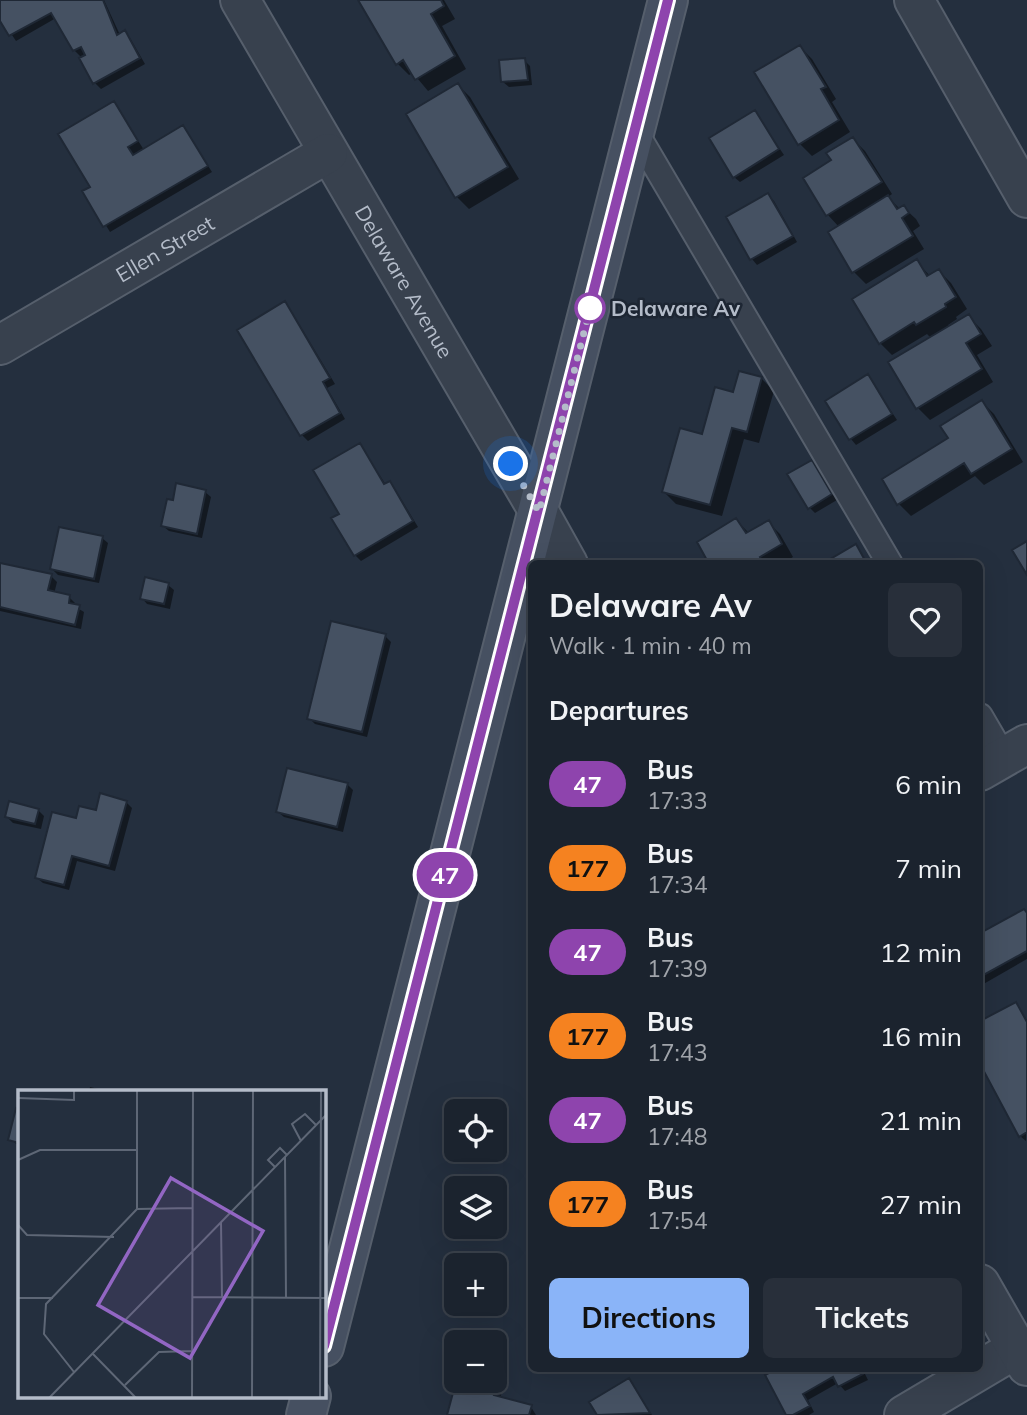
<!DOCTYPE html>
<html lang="en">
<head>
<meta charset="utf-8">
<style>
  :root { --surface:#1b232e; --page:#282f3a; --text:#f1f3f6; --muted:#a0a4aa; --line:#39404a; --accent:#8ab4f8 }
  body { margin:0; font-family:Mulish,sans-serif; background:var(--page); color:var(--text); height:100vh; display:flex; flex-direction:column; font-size:26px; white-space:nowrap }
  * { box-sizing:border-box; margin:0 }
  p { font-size:23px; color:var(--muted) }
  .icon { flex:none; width:38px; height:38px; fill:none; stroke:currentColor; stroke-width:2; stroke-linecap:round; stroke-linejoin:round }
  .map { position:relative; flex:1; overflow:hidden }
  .sheet { position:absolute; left:528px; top:560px; width:455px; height:812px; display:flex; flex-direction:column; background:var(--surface); border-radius:10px; box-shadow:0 7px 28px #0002,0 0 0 2px var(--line) }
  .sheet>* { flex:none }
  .badge { padding:0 14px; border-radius:23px; font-size:24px; line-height:46px }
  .controls { position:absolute; left:444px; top:1099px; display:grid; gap:14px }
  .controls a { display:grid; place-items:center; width:63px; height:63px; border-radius:10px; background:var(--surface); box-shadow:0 7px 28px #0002,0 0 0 2px var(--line); font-size:35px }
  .you { position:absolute; width:35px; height:35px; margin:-18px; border:5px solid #fff; border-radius:50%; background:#1a73e8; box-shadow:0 0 0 10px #1a73e833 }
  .map>.badge { position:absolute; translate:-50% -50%; box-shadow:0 0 0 4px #fff }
  h2 { padding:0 21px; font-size:26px; line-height:63px }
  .round { display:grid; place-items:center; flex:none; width:74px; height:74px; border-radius:10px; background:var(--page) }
  .head { display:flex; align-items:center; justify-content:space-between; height:119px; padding:0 21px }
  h1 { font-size:33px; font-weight:700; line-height:52px }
  .button { display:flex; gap:14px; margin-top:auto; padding:14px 21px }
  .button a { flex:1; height:80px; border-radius:10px; background:var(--accent); color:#111; font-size:28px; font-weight:700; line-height:80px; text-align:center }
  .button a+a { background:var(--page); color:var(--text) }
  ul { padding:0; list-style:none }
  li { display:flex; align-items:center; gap:21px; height:84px; padding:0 21px }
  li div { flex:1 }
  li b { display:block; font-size:26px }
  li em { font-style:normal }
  li .badge { min-width:77px; font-weight:700; text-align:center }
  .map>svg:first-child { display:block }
  .shadow { fill:#0007 }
  .building { fill:#455162; stroke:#1f2835; stroke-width:2 }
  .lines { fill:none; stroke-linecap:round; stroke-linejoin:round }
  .service-casing { stroke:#565f6c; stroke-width:28 }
  .minor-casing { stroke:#565f6c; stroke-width:42 }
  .tertiary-casing { stroke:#565f6c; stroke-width:42 }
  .secondary-casing { stroke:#565f6c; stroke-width:42 }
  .service { stroke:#38414e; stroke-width:24 }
  .minor { stroke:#38414e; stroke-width:38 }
  .tertiary { stroke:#38414e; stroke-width:38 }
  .secondary { stroke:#465061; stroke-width:38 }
  .line-casing { stroke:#fff; stroke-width:16 }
  .line { stroke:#8e44ad; stroke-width:10 }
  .walk { stroke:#b4bcc9; stroke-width:7; stroke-dasharray:0 12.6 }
  .stop-dot { fill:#fff; stroke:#8e44ad; stroke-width:3.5 }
  .labels { text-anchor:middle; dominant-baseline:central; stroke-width:5; stroke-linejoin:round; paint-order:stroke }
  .street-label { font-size:21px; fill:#b4bcc9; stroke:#1d2633 }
  .stop-label { font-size:21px; font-weight:bold; fill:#b4bcc9; stroke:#1d2633; text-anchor:start }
  .inset-road { fill:none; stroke:#5e6776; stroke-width:2 }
  .view { fill:#9266c3; fill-opacity:0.15; stroke:#9266c3; stroke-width:3.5 }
  .inset-edge { fill:none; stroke:#b4bcc9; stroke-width:3.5 }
</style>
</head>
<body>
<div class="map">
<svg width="1027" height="1415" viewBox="0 0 1027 1415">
  <rect width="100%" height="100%" fill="#242f3e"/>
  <!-- shadow -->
  <path class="shadow" d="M 0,0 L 104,0 L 120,35 L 124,33 L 130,38 L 145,64 L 101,89 L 95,83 L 82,58 L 74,50 L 56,18 L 16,41 L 0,17 Z
    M 360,0 L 444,0 L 455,19 L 442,26 L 466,69 L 428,91 L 413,73 L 409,75 L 397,63 Z
    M 800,47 L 812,59 L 836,99 L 832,102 L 850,132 L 812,156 L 800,144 L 757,73 Z
    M 524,60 L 530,66 L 532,85 L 509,87 L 503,82 Z
    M 458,85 L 470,97 L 519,179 L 469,209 L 457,197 L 408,115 Z
    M 114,103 L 144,150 L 183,127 L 212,172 L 110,232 L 85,191 L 92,187 Z
    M 755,112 L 784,155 L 740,182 L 734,177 Z
    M 853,139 L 865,151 L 892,194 L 888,197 L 900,209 L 903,207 L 916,219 L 920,226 L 913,231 L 924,249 L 866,284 L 854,272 L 839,227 L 828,215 L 834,161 Z
    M 768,195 L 774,201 L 797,242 L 757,265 L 752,259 Z
    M 916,261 L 930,276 L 939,271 L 951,283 L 967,309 L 956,317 L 957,319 L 948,325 L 949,328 L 969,317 L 981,329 L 992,346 L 977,355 L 993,382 L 930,420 L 918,408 L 932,339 L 927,334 L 892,355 L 880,343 L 854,300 Z
    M 285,303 L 290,309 L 335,384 L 327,388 L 345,419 L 308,441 L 302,435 L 240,330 Z
    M 740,373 L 762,379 L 774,391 L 759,443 L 744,439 L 722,516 L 676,504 L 664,492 L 734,394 Z
    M 868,376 L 897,420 L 856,445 L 851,439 Z
    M 982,402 L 994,414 L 1023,462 L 984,485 L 975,476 L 911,516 L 899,504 Z
    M 360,445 L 386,485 L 389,483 L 395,489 L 418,527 L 361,561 L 355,555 L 341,514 Z
    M 811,462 L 837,500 L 815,513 L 810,508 Z
    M 205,492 L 211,497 L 202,538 L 169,531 L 163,526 L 174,502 Z
    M 736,520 L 749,533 L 768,522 L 780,534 L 793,557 L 782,564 L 711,564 Z
    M 102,538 L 108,543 L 99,583 L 58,575 L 52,569 Z
    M 0,565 L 51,576 L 57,582 L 54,594 L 69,597 L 75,603 L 74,606 L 84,612 L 81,629 L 0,611 Z
    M 168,585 L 174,590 L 170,609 L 147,604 L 142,598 Z
    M 385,636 L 391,642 L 367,737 L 315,724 L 309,718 Z
    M 347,784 L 353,790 L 343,832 L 284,817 L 278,812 Z
    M 126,802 L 132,808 L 115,871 L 77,861 L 69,890 L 43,883 L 37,878 L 77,820 Z
    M 38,810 L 44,816 L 41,829 L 13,823 L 7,817 Z
    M 1027,914 L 1027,959 L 980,986 L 980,935 Z
    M 1016,1004 L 1027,1020 L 1026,1141 L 1020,1136 L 980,1061 L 980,1023 Z
    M 90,1087 L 107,1091 L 89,1091 Z
    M 17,1111 L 19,1111 L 19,1146 L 10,1139 Z
    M 782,1368 L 862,1368 L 868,1380 L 845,1391 L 838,1383 L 808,1400 L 814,1412 L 809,1415 L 788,1415 Z
    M 499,1374 L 505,1380 L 500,1399 L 531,1407 L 536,1415 L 449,1415 L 458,1381 L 495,1381 Z
    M 629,1380 L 652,1415 L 599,1415 L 592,1403 Z"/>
  <!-- building -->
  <path class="building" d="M 0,0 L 103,0 L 117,35 L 125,30 L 140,58 L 93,84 L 79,58 L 85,55 L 81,47 L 73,51 L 51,13 L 9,36 L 0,21 Z
    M 358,0 L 441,0 L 444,6 L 431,14 L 455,56 L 415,80 L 403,60 L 396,65 Z
    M 800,45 L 826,87 L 821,89 L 839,120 L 798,145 L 754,72 Z
    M 525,58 L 528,80 L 501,82 L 499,60 Z
    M 458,83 L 508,167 L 455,198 L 406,114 Z
    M 114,101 L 138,141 L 128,147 L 133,155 L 183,125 L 208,166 L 103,227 L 82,191 L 90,187 L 58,134 Z
    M 755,110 L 779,149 L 733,178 L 709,138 Z
    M 853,137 L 882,182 L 826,216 L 803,178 L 831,160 L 826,153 Z
    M 768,193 L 793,236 L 750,260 L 726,217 Z
    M 888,195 L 897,209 L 904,205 L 909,213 L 902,218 L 913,236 L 852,273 L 828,232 Z
    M 917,259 L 927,276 L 939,269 L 956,297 L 945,304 L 946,307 L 916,325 L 914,322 L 879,344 L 852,299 Z
    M 285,301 L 330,378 L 323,382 L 340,413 L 300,436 L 237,330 Z
    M 969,314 L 981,334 L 966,343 L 982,369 L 916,409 L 888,362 Z
    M 739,371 L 762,377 L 747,432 L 732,428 L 710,505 L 662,492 L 680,428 L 702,434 L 715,387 L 733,392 Z
    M 868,374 L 892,414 L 849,440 L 825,401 Z
    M 982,400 L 1012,449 L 971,474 L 964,463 L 897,505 L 882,479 L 948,438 L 940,426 Z
    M 360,443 L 384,484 L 390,481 L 413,521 L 354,556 L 331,518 L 339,514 L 313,470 Z
    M 812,460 L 832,494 L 808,509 L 787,474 Z
    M 176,483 L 206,490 L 197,534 L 161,526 L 167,499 L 173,500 Z
    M 736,518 L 746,533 L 769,520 L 782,544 L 760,557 L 764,564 L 709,564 L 697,542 Z
    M 59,527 L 103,536 L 94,579 L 50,569 Z
    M 1027,541 L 1027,575 L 1012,550 Z
    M 856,544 L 867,564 L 822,564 Z
    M 0,563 L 52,574 L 48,590 L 70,595 L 69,603 L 80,605 L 75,625 L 0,607 Z
    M 145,577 L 169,583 L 164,604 L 140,599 Z
    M 331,621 L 386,634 L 362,732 L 307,719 Z
    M 287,768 L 348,783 L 337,827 L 276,812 Z
    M 100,793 L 127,801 L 109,866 L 72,856 L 64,885 L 35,878 L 52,812 L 76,818 L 79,806 L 96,810 Z
    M 9,801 L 39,809 L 35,824 L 5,817 Z
    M 1024,909 L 1027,913 L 1027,951 L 980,977 L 980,933 Z
    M 1016,1002 L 1027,1022 L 1027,1132 L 1019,1137 L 980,1064 L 980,1021 Z
    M 16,1108 L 19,1109 L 19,1143 L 8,1140 Z
    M 778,1368 L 861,1368 L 863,1374 L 838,1387 L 833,1377 L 803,1394 L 810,1406 L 793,1415 L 786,1415 L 765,1375 Z
    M 495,1372 L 500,1373 L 494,1395 L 532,1405 L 529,1415 L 447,1415 L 457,1378 L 457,1381 L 495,1381 Z
    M 629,1378 L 650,1413 L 597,1415 L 589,1402 Z"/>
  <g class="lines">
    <!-- service casing -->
    <g class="service-casing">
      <path id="service" d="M 635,131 L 890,564
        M 980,716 L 1004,757"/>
    </g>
    <!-- minor casing -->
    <g class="minor-casing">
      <g id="minor">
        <path id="s1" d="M 240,0 L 539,512"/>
        <path d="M 914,0 L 1027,198"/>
        <path id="s2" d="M 0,345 L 328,153"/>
        <path d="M 904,1415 L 1017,1348"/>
      </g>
    </g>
    <!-- tertiary casing -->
    <g class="tertiary-casing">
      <path id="tertiary" d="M 539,512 L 568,564
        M 980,771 L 1027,744
        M 980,1284 L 1027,1366"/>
    </g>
    <!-- secondary casing -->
    <g class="secondary-casing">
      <path id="secondary" d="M 324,1347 L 668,0
        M 306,1415 L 311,1396"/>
    </g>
    <!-- service -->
    <use href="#service" class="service"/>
    <!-- minor -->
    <use href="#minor" class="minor"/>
    <!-- tertiary -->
    <use href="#tertiary" class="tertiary"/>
    <!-- secondary -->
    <use href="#secondary" class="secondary"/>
  </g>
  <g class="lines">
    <!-- line casing -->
    <g class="line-casing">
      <path id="line" d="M 324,1346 L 668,0"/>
    </g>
    <!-- line -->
    <use href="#line" class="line"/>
    <!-- walk -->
    <path class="walk" d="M 511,464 L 539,512 L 590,308"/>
  </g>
  <!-- markers -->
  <circle class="stop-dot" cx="590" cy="308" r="14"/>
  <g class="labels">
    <!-- street labels -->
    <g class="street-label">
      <text stroke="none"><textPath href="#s2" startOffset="191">Ellen Street</textPath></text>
      <text stroke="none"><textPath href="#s1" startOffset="326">Delaware Avenue</textPath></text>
    </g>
    <!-- stop labels -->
    <g class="stop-label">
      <text x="611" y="308">Delaware Av</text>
    </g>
  </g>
  <!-- overview -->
  <g transform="translate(18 1090)">
    <rect width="308" height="308" fill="#242f3e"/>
    <path class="inset-road" d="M 0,8 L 56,10 L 56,0M 283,51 L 274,34 L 287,24 L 298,35M 267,67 L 268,208M 0,70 L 22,60 L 119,60M 257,77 L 250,70 L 262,58 L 269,65M 119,119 L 174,118M 203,132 L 204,208M 0,135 L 9,145 L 96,147M 175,207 L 308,208M 0,208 L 35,208M 75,264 L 118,308M 56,282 L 26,244 L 28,214 L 119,119 L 119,0M 107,295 L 141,262 L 174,261M 31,308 L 308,25M 174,308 L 175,0M 234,308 L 235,0M 302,308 L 303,0"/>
    <path class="view" d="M 153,88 L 245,141 L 172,268 L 80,215 Z"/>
    <rect width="308" height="308" class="inset-edge"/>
  </g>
</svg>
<div class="controls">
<a><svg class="icon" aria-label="locate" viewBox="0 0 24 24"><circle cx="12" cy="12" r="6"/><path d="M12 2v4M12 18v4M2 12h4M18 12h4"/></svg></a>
<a><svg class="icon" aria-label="layers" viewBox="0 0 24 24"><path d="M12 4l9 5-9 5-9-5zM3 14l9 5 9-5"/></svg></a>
<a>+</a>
<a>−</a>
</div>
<div class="you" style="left:511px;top:464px"></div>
<b class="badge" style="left:445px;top:875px;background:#8e44ad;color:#fff">47</b>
<section class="sheet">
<div class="head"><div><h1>Delaware Av</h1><p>Walk · 1 min · 40 m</p></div><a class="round"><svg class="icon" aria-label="heart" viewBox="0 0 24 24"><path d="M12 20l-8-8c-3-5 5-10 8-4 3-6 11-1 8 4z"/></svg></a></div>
<h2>Departures</h2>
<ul>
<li><span class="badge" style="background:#8e44ad;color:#fff">47</span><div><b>Bus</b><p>17:33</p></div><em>6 min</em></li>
<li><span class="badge" style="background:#f58220;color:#111">177</span><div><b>Bus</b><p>17:34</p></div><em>7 min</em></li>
<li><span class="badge" style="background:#8e44ad;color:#fff">47</span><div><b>Bus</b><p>17:39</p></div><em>12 min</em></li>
<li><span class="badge" style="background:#f58220;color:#111">177</span><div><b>Bus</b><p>17:43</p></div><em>16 min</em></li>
<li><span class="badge" style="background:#8e44ad;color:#fff">47</span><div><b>Bus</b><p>17:48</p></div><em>21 min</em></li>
<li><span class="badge" style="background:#f58220;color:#111">177</span><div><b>Bus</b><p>17:54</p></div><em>27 min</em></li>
</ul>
<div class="button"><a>Directions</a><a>Tickets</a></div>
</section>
</div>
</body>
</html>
